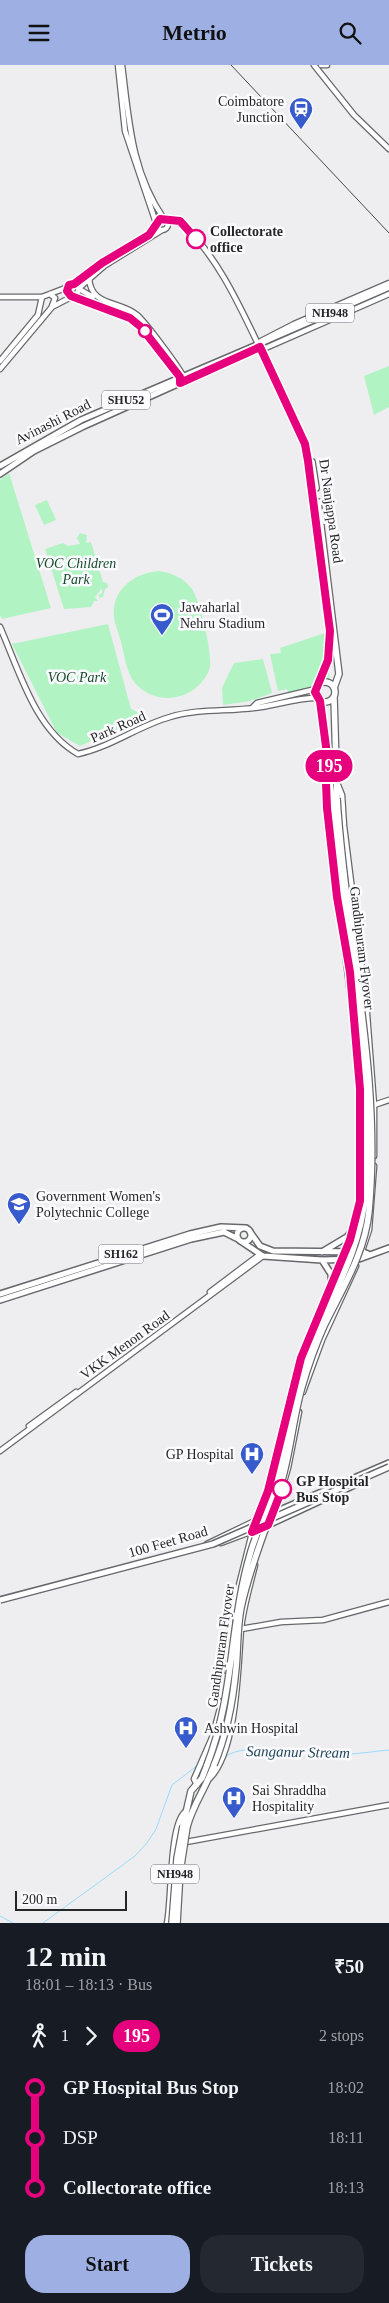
<!DOCTYPE html>
<html lang="en">
<head>
<meta charset="utf-8">
<style>
  :root { --surface:#171b24; --page:#242831; --text:#f1f3f6; --muted:#9ea1a6; --accent:#9dafe3 }
  body { margin:0; font-family:"Times New Roman",serif; background:var(--page); color:var(--text); height:100vh; display:flex; flex-direction:column; font-size:19px; white-space:nowrap }
  * { box-sizing:border-box; margin:0 }
  p { font-size:16px; color:var(--muted) }
  .icon { flex:none; width:28px; height:28px; fill:none; stroke:currentColor; stroke-width:2; stroke-linecap:round; stroke-linejoin:round }
  .map { position:relative; height:1858px; overflow:hidden }
  .drawer { display:flex; flex-direction:column; background:var(--surface); flex:1 }
  .drawer>* { flex:none }
  .badge { padding:0 10px; border-radius:16px; font-size:18px; line-height:32px }
  .scale { position:absolute; left:15px; bottom:12px; width:112px; box-sizing:border-box; padding-left:5px; border:2px solid #262627; border-top:0; font-size:14px; line-height:18px; white-space:nowrap; color:#262627; -webkit-text-stroke:4px #fbfbff; paint-order:stroke }
  .map>.badge { position:absolute; translate:-50% -50%; box-shadow:0 0 0 2px #fff }
  .legs { display:flex; align-items:center; gap:8px; height:55px; padding:0 25px; font-size:16px }
  .legs p { margin-inline-start:auto }
  .overview { display:flex; align-items:center; justify-content:space-between; height:85px; padding:0 25px }
  h1 { font-size:28px; font-weight:700; line-height:38px }
  .primary-button { display:flex; gap:10px; margin-top:auto; padding:10px 25px }
  .primary-button a { flex:1; height:58px; border-radius:20px; background:var(--accent); color:#111; font-size:20px; font-weight:700; line-height:58px; text-align:center }
  .primary-button a+a { background:var(--page); color:var(--text) }
  ul { padding:0 25px; list-style:none }
  li { display:flex; align-items:center; gap:18px; height:50px; font-size:19px }
  li i { display:grid; place-items:center; width:8px; height:100%; margin:0 6px; background:currentColor }
  li i::after { content:''; width:12px; height:12px; margin:-6px; border:4px solid; border-radius:50%; background:var(--surface) }
  li p { margin-inline-start:auto }
  li:first-child i { background:linear-gradient(#0000 50%,currentColor 0) }
  li:last-child i { background:linear-gradient(currentColor 50%,#0000 0) }
  header { display:flex; justify-content:space-between; align-items:center; height:65px; padding:0 25px; background:var(--accent); color:#111; font-size:22px; font-weight:700 }
  .map>svg:first-child { display:block }
  .green { fill:#b2f3c3 }
  .lines { fill:none; stroke-linecap:round; stroke-linejoin:round }
  .stream { stroke:#98dbfa; stroke-width:1 }
  .tertiary-casing { stroke:#67686b; stroke-width:7 }
  .secondary-casing { stroke:#67686b; stroke-width:7 }
  .primary-casing { stroke:#67686b; stroke-width:8 }
  .trunk-casing { stroke:#67686b; stroke-width:8 }
  .tertiary { stroke:#fff; stroke-width:4.5 }
  .secondary { stroke:#fff; stroke-width:4.5 }
  .primary { stroke:#fff; stroke-width:5 }
  .trunk { stroke:#fff; stroke-width:5.5 }
  .rail { stroke:#484849; stroke-width:1 }
  .primary-bridge-casing { stroke:#67686b; stroke-width:8; stroke-linecap:butt }
  .trunk-bridge-casing { stroke:#67686b; stroke-width:8; stroke-linecap:butt }
  .primary-bridge { stroke:#fff; stroke-width:5 }
  .trunk-bridge { stroke:#fff; stroke-width:5.5 }
  .line-1-casing { stroke:#fff; stroke-width:11 }
  .line-1 { stroke:#e6007e; stroke-width:8 }
  .stop-1-dot { fill:#fff; stroke:#e6007e; stroke-width:2.5 }
  .labels { text-anchor:middle; dominant-baseline:central; stroke-width:5; stroke-linejoin:round; paint-order:stroke }
  .shield { fill:#fbfbff; stroke:#666668; stroke-width:1 }
  .shield-label { font-size:12px; font-weight:bold; fill:#262627 }
  .poi-label { font-size:14px; fill:#262627; stroke:#fbfbff; text-anchor:start }
  .stop-label { font-size:14px; font-weight:bold; fill:#262627; stroke:#fbfbff; text-anchor:start }
  .street-label { font-size:14px; fill:#262627; stroke:#fbfbff }
  .park-label { font-size:14px; font-style:italic; fill:#174a29; stroke:#fbfbff }
  .water-label { font-size:15px; font-style:italic; fill:#224859; stroke:#fbfbff }
</style>
</head>
<body>
<header><svg class="icon" aria-label="menu" viewBox="0 0 24 24"><path d="M4 6h16M4 12h16M4 18h16"/></svg>Metrio<svg class="icon" aria-label="search" viewBox="0 0 24 24"><circle cx="10" cy="10" r="6"/><path d="M15 15l6 6"/></svg></header>
<div class="map">
<svg width="389" height="1858" viewBox="0 0 389 1858">
  <rect width="100%" height="100%" fill="#eeeef1"/>
  <!-- green -->
  <path class="green" d="M 389,301 L 389,342 L 374,350 L 364,311 Z
    M 9,408 L 51,543 L 2,554 L 0,550 L 0,415 Z
    M 47,435 L 56,455 L 44,460 L 35,440 Z
    M 80,468 L 87,470 L 86,478 L 91,477 L 103,517 L 107,518 L 108,522 L 105,524 L 103,532 L 100,533 L 98,530 L 102,528 L 102,523 L 95,532 L 98,536 L 94,536 L 91,542 L 64,544 L 45,484 L 63,478 L 68,481 L 80,479 L 77,473 Z
    M 159,506 C 172,508 184,513 192,524 C 200,536 212,586 210,601 C 209,608 205,613 201,618 C 182,639 148,638 132,614 C 126,603 124,589 121,577 C 119,569 115,560 114,552 C 111,524 135,508 159,506 Z
    M 108,559 L 131,644 L 147,651 L 80,681 L 57,668 L 12,579 Z
    M 325,568 L 330,617 L 323,620 L 288,629 L 287,624 L 278,626 L 270,589 L 281,588 L 280,583 Z
    M 263,594 L 272,628 L 250,636 L 223,640 L 222,623 L 234,598 Z"/>
  <g class="lines">
    <!-- stream -->
    <path class="stream" d="M 225,1692 C 245,1675 318,1689 347,1689 C 361,1689 375,1686 389,1685
      M 0,1851 L 13,1858
      M 43,1858 L 135,1791 L 147,1778 L 156,1764 L 172,1720 L 198,1700"/>
    <!-- tertiary casing -->
    <g class="tertiary-casing">
      <path id="tertiary" d="M 321,0 L 327,0
        M 0,232 L 42,232
        M 261,276 L 294,259 L 389,218
        M 261,285 L 389,229
        M 338,720 L 342,730 L 344,761 L 366,936 L 374,1040 L 374,1091
        M 361,1189 L 369,1165 L 374,1101
        M 210,1227 L 259,1190
        M 303,1327 L 322,1275 L 356,1201
        M 29,1361 L 76,1327
        M 0,1386 L 263,1191
        M 278,1437 L 288,1403 L 299,1347
        M 257,1455 C 277,1407 282,1357 297,1307 C 312,1257 341,1212 355,1162 C 365,1124 363,1079 361,1040 C 355,950 341,862 330,773 C 329,759 322,725 330,713
        M 241,1564 L 281,1557 L 323,1555 L 389,1537
        M 227,1606 L 230,1556 L 253,1464
        M 210,1713 C 237,1685 238,1602 241,1564 C 243,1543 250,1521 255,1500
        M 197,1720 L 194,1714 L 212,1673 L 222,1636
        M 175,1779 L 389,1740
        M 167,1858 C 172,1835 169,1761 185,1747"/>
    </g>
    <!-- secondary casing -->
    <g class="secondary-casing">
      <path id="secondary" d="M 118,0 L 125,66 L 156,158
        M 122,0 C 129,55 131,106 164,154
        M 314,0 L 354,50 L 389,84
        M156 159a6 6 0 1 1 12 0a6 6 0 1 1-12 0Z
        M 165,155 L 180,156 C 216,190 237,235 258,279
        M 89,212 C 90,242 119,235 137,250 C 145,257 181,304 184,313
        M 74,219 L 102,198 L 149,170 L 156,160
        M 79,223 L 104,201 L 162,165
        M 79,224 L 93,232
        M 50,229 L 55,233 L 52,241
        M 75,230 L 130,253 L 155,279 L 180,312 L 180,316
        M 0,296 L 38,250 L 42,232 L 68,222
        M 0,304 L 52,242 L 77,229 L 79,223 L 74,219 L 68,222 L 68,228 L 71,231
        M 0,562 C 19,605 35,665 78,689 C 111,682 138,661 170,652 C 199,643 231,647 261,642 C 280,639 297,633 317,633
        M 253,642 L 257,638 L 316,624
        M 361,1049 L 374,1040 L 389,1035
        M 221,1478 L 261,1463
        M 207,1479 L 265,1451"/>
    </g>
    <!-- primary casing -->
    <g class="primary-casing">
      <path id="primary" d="M 0,401 L 81,355 L 257,280
        M 0,409 L 34,386 L 84,361 L 260,282
        M237 1170a7 7 0 1 1 14 0a7 7 0 1 1-14 0Z
        M 250,1167 L 260,1181 L 273,1186 L 363,1187 L 368,1189
        M 242,1177 L 263,1191 L 322,1195 L 359,1194 L 389,1183
        M 322,1187 L 347,1172 L 355,1162
        M 322,1195 L 331,1209 L 332,1223
        M 0,1229 L 190,1169 L 221,1162 L 246,1163
        M 0,1235 L 191,1174 L 224,1167 L 238,1174
        M 273,1448 L 389,1398
        M 268,1460 L 363,1416"/>
    </g>
    <!-- trunk casing -->
    <g class="trunk-casing">
      <path id="trunk" d="M 312,397 L 316,423
        M 318,437 L 338,601 L 339,609 L 334,623
        M315 627a10 10 0 1 1 20 0a10 10 0 1 1-20 0Z
        M 320,619 L 327,595 L 329,566 L 308,396 L 305,379 L 258,279 L 389,222
        M 334,632 L 337,733
        M 320,636 L 332,733
        M 183,1761 L 191,1726 L 202,1713 L 207,1700
        M 187,1762 C 193,1739 206,1723 214,1700"/>
    </g>
    <!-- tertiary -->
    <use href="#tertiary" class="tertiary"/>
    <!-- secondary -->
    <use href="#secondary" class="secondary"/>
    <!-- primary -->
    <use href="#primary" class="primary"/>
    <!-- trunk -->
    <use href="#trunk" class="trunk"/>
    <!-- rail -->
    <path class="rail" d="M 231,0 L 389,168"/>
    <!-- primary-bridge casing -->
    <g class="primary-bridge-casing">
      <path id="primary-bridge" d="M 0,1535 L 213,1479 L 389,1402"/>
    </g>
    <!-- trunk-bridge casing -->
    <g class="trunk-bridge-casing">
      <path id="trunk-bridge" d="M 207,1700 C 235,1628 229,1559 251,1486 C 259,1460 271,1437 278,1411 C 288,1374 292,1336 305,1299 C 324,1242 360,1193 365,1131 C 375,997 342,866 332,733
        M 214,1700 C 227,1669 233,1636 236,1603 C 238,1583 237,1563 241,1543 C 250,1499 269,1458 282,1415 C 291,1384 293,1353 302,1322 C 308,1301 315,1281 324,1261 C 342,1224 365,1188 369,1146 C 382,1007 345,870 337,733
        M 172,1858 L 177,1793 L 183,1761
        M 177,1858 L 180,1807 L 187,1762"/>
    </g>
    <!-- primary-bridge -->
    <use href="#primary-bridge" class="primary-bridge"/>
    <!-- trunk-bridge -->
    <use href="#trunk-bridge" class="trunk-bridge"/>
  </g>
  <g class="lines">
    <!-- line-1 casing -->
    <g class="line-1-casing">
      <path id="line-1" d="M 196,174 L 180,156 L 160,154 L 149,170 L 102,198 L 74,219 L 69,220 L 67,226 L 71,231 L 130,253 L 141,262 L 180,312 L 180,318 L 260,282 L 305,379 L 308,396 L 330,566 L 328,595 L 315,627 L 320,636 L 330,712 L 326,718 L 327,743 L 337,832 L 350,907 L 360,1024 L 360,1136 L 350,1175 L 301,1293 L 268,1426 L 252,1467 L 268,1460 L 282,1424"/>
    </g>
    <!-- line-1 -->
    <use href="#line-1" class="line-1"/>
  </g>
  <!-- icons -->
  <defs>
    <g id="station-pin" transform="scale(1.25)"><path d="M0 17L-7.5 6A9.5 9.5 0 1 1 7.5 6Z" fill="#375bcc" stroke="#fbfbff"/><path d="M-3-6H3Q5-6 5-4V2Q5 4 3 4L4.5 6H3L1.5 4h-3L-3 6H-4.5L-3 4Q-5 4-5 2V-4Q-5-6-3-6ZM-3.5-4v3h7v-3ZM-3.5 1v1.5H-2V1ZM2 1v1.5H3.5V1Z" fill="#fff"/></g>
    <g id="stadium-pin" transform="scale(1.25)"><path d="M0 17L-7.5 6A9.5 9.5 0 1 1 7.5 6Z" fill="#375bcc" stroke="#fbfbff"/><path d="M0-5a6.5 5 0 1 0 0 10a6.5 5 0 1 0 0-10ZM-3.5-1.8h7v3.6h-7Z" fill="#fff"/></g>
    <g id="university-pin" transform="scale(1.25)"><path d="M0 17L-7.5 6A9.5 9.5 0 1 1 7.5 6Z" fill="#375bcc" stroke="#fbfbff"/><path d="M0-5L7-2L0 1L-7-2ZM-4 1L0 2.5L4 1V4Q0 6-4 4Z" fill="#fff"/></g>
    <g id="hospital-pin" transform="scale(1.25)"><path d="M0 17L-7.5 6A9.5 9.5 0 1 1 7.5 6Z" fill="#375bcc" stroke="#fbfbff"/><path d="M-5-5h3v3.5h4V-5h3V5h-3V1.5h-4V5h-3Z" fill="#fff"/></g>
  </defs>
  <g fill-rule="evenodd">
    <use href="#station-pin" x="301" y="44"/>
    <use href="#stadium-pin" x="162" y="550"/>
    <use href="#university-pin" x="19" y="1139"/>
    <use href="#hospital-pin" x="252" y="1389"/>
    <use href="#hospital-pin" x="186" y="1663"/>
    <use href="#hospital-pin" x="234" y="1733"/>
  </g>
  <!-- markers -->
  <g class="stop-1-dot">
    <circle cx="196" cy="174" r="9"/>
    <circle cx="145" cy="266" r="6"/>
    <circle cx="282" cy="1424" r="9"/>
  </g>
  <g class="labels">
    <!-- shield labels -->
    <g class="shield">
      <rect x="306" y="238.5" width="48" height="19" rx="4"/>
      <rect x="102" y="325.5" width="48" height="19" rx="4"/>
      <rect x="98.5" y="1179.5" width="45" height="19" rx="4"/>
      <rect x="151" y="1799.5" width="48" height="19" rx="4"/>
    </g>
    <g class="shield-label">
      <text x="330" y="248">NH948</text>
      <text x="126" y="335">SHU52</text>
      <text x="121" y="1189">SH162</text>
      <text x="175" y="1809">NH948</text>
    </g>
    <!-- poi labels -->
    <g class="poi-label">
      <text x="284" y="36" text-anchor="end">Coimbatore<tspan x="284" dy="16">Junction</tspan></text>
      <text x="180" y="542">Jawaharlal<tspan x="180" dy="16">Nehru Stadium</tspan></text>
      <text x="36" y="1131">Government Women's<tspan x="36" dy="16">Polytechnic College</tspan></text>
      <text x="234" y="1389" text-anchor="end">GP Hospital</text>
      <text x="204" y="1663">Ashwin Hospital</text>
      <text x="252" y="1725">Sai Shraddha<tspan x="252" dy="16">Hospitality</tspan></text>
    </g>
    <!-- stop labels -->
    <g class="stop-label">
      <text x="210" y="166">Collectorate<tspan x="210" dy="16">office</tspan></text>
      <text x="296" y="1416">GP Hospital<tspan x="296" dy="16">Bus Stop</tspan></text>
    </g>
    <!-- street labels -->
    <g class="street-label">
      <text transform="translate(53 357) rotate(-27)">Avinashi Road</text>
      <text transform="translate(331 446) rotate(82)">Dr Nanjappa Road</text>
      <text transform="translate(118 662) rotate(-24)">Park Road</text>
      <text transform="translate(362 883) rotate(83)">Gandhipuram Flyover</text>
      <text transform="translate(125 1280) rotate(-36)">VKK Menon Road</text>
      <text transform="translate(168 1477) rotate(-16)">100 Feet Road</text>
      <text transform="translate(221 1581) rotate(-82)">Gandhipuram Flyover</text>
    </g>
    <!-- park labels -->
    <g class="park-label">
      <text x="76" y="498">VOC Children<tspan x="76" dy="16">Park</tspan></text>
      <text x="77" y="612">VOC Park</text>
    </g>
    <!-- water labels -->
    <g class="water-label">
      <text transform="translate(298 1687) rotate(1)">Sanganur Stream</text>
    </g>
  </g>
</svg>
<div class="scale">200 m</div>
<b class="badge" style="left:329px;top:701px;background:#e6007e;color:#fff">195</b>
</div>
<section class="drawer">
<div class="overview"><div><h1>12 min</h1><p>18:01 – 18:13 · Bus</p></div><b>₹50</b></div>
<div class="legs"><svg class="icon" aria-label="walk" viewBox="0 0 24 24"><circle cx="13" cy="4" r="2"/><path d="M13 8l-2 6 4 7M11 14l-3 7M7 12l3-4h3l4 4"/></svg>1<svg class="icon" aria-label="forward" viewBox="0 0 24 24"><path d="M9 5l7 7-7 7"/></svg><b class="badge" style="background:#e6007e;color:#fff">195</b><p>2 stops</p></div>
<ul>
<li><i style="color:#e6007e"></i><b>GP Hospital Bus Stop</b><p>18:02</p></li>
<li><i style="color:#e6007e"></i><span>DSP</span><p>18:11</p></li>
<li><i style="color:#e6007e"></i><b>Collectorate office</b><p>18:13</p></li>
</ul>
<div class="primary-button"><a>Start</a><a>Tickets</a></div>
</section>
</body>
</html>
